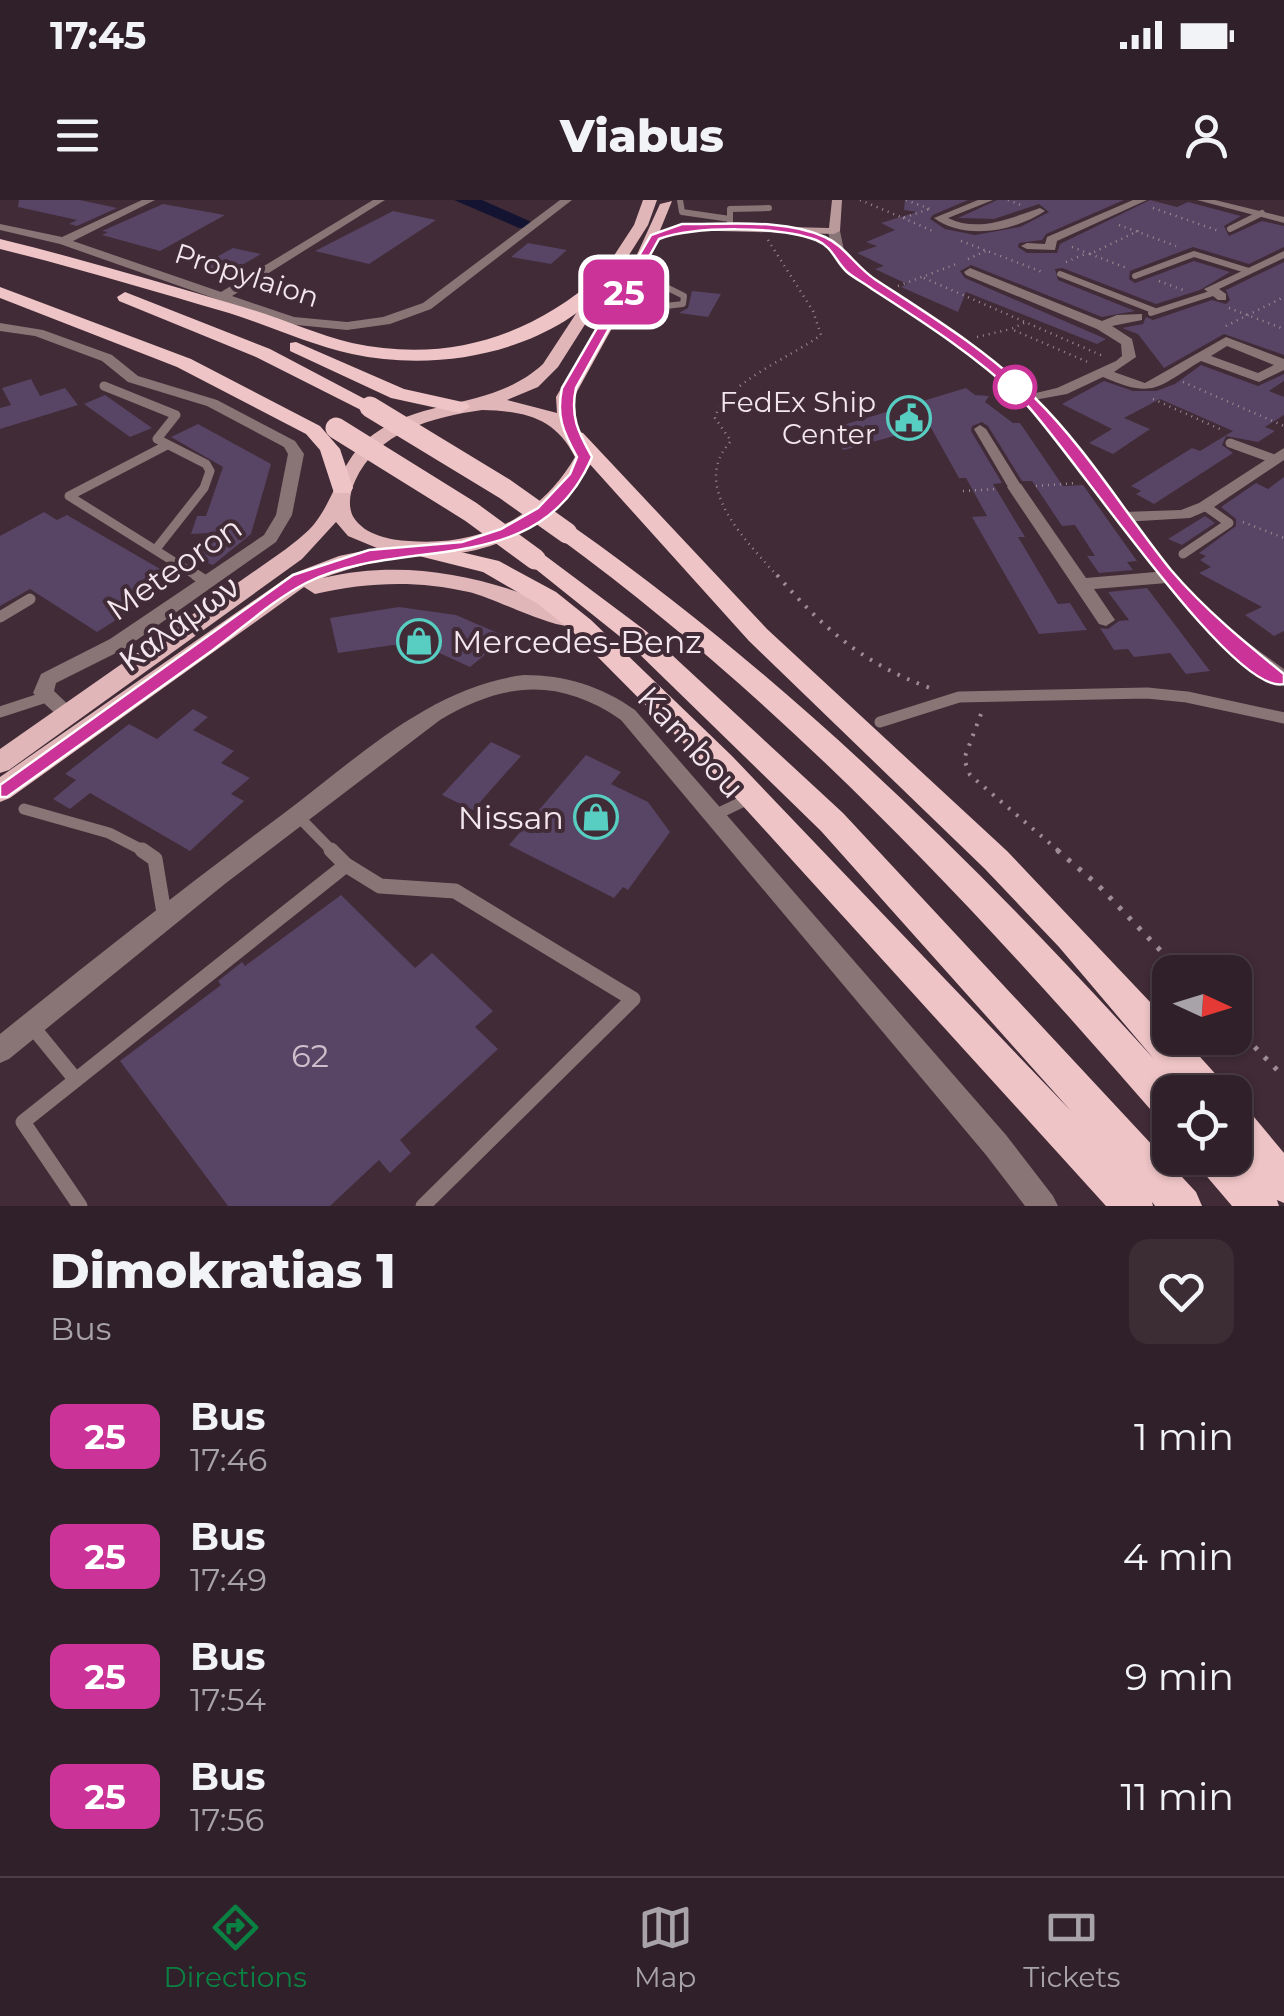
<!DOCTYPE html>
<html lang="en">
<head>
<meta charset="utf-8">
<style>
  :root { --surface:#302029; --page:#3c2d35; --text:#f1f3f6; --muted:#a8a3a8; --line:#4b3e46; --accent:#0b8043 }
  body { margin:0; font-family:Montserrat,sans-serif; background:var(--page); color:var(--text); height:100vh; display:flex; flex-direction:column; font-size:38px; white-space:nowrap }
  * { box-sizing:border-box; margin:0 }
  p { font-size:32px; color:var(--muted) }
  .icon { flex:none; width:55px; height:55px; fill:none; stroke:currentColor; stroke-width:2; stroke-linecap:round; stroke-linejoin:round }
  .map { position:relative; height:1006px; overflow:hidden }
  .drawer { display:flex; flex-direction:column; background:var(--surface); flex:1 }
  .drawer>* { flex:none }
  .badge { padding:0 20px; border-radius:15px; font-size:35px; line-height:65px }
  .needle { width:65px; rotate:94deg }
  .buttons { position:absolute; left:1152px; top:755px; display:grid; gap:20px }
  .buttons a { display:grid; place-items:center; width:100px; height:100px; border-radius:20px; background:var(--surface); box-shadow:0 2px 8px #0004,0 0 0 2px var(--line); font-size:50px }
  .map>.badge { position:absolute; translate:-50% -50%; box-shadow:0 0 0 5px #fff }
  .round { display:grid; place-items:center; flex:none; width:105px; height:105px; border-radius:20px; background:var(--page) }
  .overview { display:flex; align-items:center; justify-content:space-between; height:170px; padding:0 50px }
  h1 { font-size:48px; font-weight:800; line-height:75px }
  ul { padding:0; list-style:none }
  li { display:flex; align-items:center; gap:30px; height:120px; padding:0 50px }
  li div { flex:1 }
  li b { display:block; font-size:38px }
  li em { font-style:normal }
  li .badge { min-width:110px; font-weight:700; text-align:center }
  .status { display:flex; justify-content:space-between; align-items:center; height:70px; padding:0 50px; background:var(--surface); direction:ltr }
  .status svg { height:28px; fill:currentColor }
  header { display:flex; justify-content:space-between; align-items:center; height:130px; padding:0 50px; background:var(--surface); font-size:45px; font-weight:800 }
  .dock { display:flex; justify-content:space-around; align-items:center; height:140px; border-top:2px solid var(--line); background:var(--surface); font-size:28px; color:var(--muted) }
  .dock a { display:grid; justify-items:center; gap:5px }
  .dock .active { color:var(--accent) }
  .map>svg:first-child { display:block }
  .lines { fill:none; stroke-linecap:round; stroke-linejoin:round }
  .river { fill:#141432; fill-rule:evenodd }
  .building { fill:#584464 }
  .path-far2 { stroke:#9d8c95; stroke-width:2.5; stroke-dasharray:1 5; stroke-linecap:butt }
  .path-far1 { stroke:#9d8c95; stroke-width:4; stroke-dasharray:2.5 8; stroke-linecap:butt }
  .path { stroke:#9d8c95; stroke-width:5; stroke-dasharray:4 10; stroke-linecap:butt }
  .service-far3 { stroke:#897576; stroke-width:6 }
  .service-far2 { stroke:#897576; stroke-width:9 }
  .service-far1 { stroke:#897576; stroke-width:11 }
  .service { stroke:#897576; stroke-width:15 }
  .pedestrian { fill:#897576; fill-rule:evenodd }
  .minor { fill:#897576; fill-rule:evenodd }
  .tertiary { fill:#897576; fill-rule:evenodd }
  .secondary { fill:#ba9a9b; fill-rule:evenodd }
  .primary { fill:#e0b6b8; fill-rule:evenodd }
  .trunk { fill:#eec4c6; fill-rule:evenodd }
  .trunk-bridge { stroke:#eec4c6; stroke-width:21 }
  .line { fill:#c39; stroke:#fff; stroke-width:2.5 }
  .stop-dot { fill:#fff; stroke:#c39; stroke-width:5 }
  .labels { text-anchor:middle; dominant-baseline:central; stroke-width:8; stroke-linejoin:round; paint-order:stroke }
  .far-street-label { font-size:28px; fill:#f4e6ed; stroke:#402b37 }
  .far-poi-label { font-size:28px; fill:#f4e6ed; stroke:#402b37; text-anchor:end }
  .street-label { font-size:32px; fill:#f4e6ed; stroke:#402b37 }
  .poi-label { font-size:32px; fill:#f4e6ed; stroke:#402b37; text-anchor:start }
  .near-number-label { font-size:32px; fill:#cdbecb }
</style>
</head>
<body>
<div class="status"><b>17:45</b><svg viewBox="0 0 49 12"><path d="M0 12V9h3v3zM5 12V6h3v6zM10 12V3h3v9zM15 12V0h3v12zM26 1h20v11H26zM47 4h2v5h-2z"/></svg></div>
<header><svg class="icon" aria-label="menu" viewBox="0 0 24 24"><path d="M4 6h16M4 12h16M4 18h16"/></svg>Viabus<svg class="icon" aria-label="person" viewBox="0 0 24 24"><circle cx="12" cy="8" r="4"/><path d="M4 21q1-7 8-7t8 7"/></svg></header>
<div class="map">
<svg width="1284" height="1006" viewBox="0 0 1284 1006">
  <rect width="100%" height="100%" fill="#402b37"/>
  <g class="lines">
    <!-- river -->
    <path class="river" d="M 454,0 L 482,0 L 536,24 L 533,28 L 519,28 Z"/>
  </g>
  <!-- building -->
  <path class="building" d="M 19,0 L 80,0 L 117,8 L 77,26 L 69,24 L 77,20 L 18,7 Z
    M 905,0 L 968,0 L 933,15 L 930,19 L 945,29 L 975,35 L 1020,27 L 1049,12 L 1039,4 L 994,19 L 958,18 L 997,0 L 1124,0 L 1046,34 L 1042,40 L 1019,43 L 1018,47 L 1027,53 L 1057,53 L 1060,44 L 1150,0 L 1177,7 L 1188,2 L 1241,16 L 1224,26 L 1229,36 L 1262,21 L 1284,26 L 1284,47 L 1249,64 L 1193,47 L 1130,71 L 1129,79 L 1135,83 L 1194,61 L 1230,72 L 1200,90 L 1156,104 L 1062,68 L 1055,69 L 1058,80 L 1135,111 L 1102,117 L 971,65 L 960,71 L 965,78 L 1106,139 L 1097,144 L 966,92 L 958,112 L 901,87 L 907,84 L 875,69 L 884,66 L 857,53 L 877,46 L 866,42 L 895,30 L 881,23 L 917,12 L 904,10 Z
    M 163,4 L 225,15 L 160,51 L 102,35 L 108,32 L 102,31 Z
    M 393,11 L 436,20 L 369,64 L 315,51 Z
    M 528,43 L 567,50 L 551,64 L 511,57 Z
    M 233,48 L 261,54 L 228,73 L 200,66 Z
    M 1284,62 L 1284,155 L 1224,134 L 1164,168 L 1138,134 L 1122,128 L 1143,124 L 1146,117 L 1153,120 L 1212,100 L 1226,104 L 1230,100 L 1226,90 Z
    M 692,91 L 721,94 L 708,117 L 679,113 L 688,108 Z
    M 1201,165 L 1258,186 L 1284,174 L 1284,181 L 1269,191 L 1284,197 L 1284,215 L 1265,227 L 1275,231 L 1258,242 L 1226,236 L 1222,245 L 1233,253 L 1154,304 L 1136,294 L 1141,291 L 1131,286 L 1192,248 L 1200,251 L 1233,231 L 1160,199 L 1124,218 L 1150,229 L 1113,254 L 1089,243 L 1112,229 L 1062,204 L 1104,181 L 1133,191 L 1156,191 L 1175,184 Z
    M 31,179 L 40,196 L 65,188 L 78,205 L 0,229 L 0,208 L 11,205 L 2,188 Z
    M 966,188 L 975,195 L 989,196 L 985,202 L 1013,223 L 1020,223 L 1063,286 L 1083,285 L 1137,361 L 1127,362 L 1133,370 L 1099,373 L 1087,356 L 1095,356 L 1075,325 L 1062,326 L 1032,281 L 1022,281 L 988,226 L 982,222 L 972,226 L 971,231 L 1002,283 L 993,284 L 1025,337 L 1018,337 L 1058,404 L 1070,403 L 1087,430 L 1039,434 L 972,317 L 987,316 L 966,278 L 959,278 L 930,226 L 844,250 L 823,231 Z
    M 105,195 L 152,228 L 130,237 L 84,204 Z
    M 198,224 L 271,264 L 251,334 L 213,365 L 194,358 L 226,332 L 191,334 L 197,316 L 206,316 L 223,267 L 171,237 Z
    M 1284,277 L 1284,431 L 1274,436 L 1245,415 L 1262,407 L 1199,373 L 1211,367 L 1200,360 L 1206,356 L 1199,353 L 1236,326 L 1236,319 L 1221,307 L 1256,283 L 1268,289 Z
    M 44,312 L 57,320 L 67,315 L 179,380 L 97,432 L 30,389 L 0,406 L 0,336 Z
    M 1205,316 L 1215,323 L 1182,345 L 1168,339 Z
    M 1147,388 L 1210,471 L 1186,474 L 1170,453 L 1134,457 L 1128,449 L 1114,450 L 1100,428 L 1108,429 L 1119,421 L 1129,420 L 1108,392 Z
    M 399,407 L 456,415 L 507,437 L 470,467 L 426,447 L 393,445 L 338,453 L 330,418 Z
    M 193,509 L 208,517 L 193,530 L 234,551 L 221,563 L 250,578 L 231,594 L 244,601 L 190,651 L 90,593 L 70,609 L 53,599 L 76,580 L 65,574 L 129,524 L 157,539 Z
    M 491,542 L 521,556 L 473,610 L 442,595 Z
    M 586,555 L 621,572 L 611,584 L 648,602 L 670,632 L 628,690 L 623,687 L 614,698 L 509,645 Z
    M 341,695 L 415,768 L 432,753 L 493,811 L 475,827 L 498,849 L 400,940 L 411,953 L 390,973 L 379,960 L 330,1006 L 228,1006 L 120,861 L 221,785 L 218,781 L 242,762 L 245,766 Z"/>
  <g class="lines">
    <!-- path-far2 -->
    <path class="path-far2" d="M 860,0 L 903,18 L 929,9
      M 906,0 L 930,9
      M 1008,0 L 1021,5
      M 1153,8 L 1219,31
      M 903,18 L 935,32
      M 1119,25 L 1176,46
      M 768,40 L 813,111 L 821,135 C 793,156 723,184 715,218 L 731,241 C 688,287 748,342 779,378
      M 961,41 L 1045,73
      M 1072,47 L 1090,54 L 1140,30
      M 1090,54 L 1127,68
      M 968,59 L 986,51
      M 1066,62 L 1085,54
      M 924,78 L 1103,156
      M 1159,81 L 1183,90
      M 898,86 L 959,63
      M 1229,108 L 1284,129
      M 1024,123 L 1011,129 L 1090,163
      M 1226,126 L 1284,97
      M 977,137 L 1011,129
      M 1183,182 L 1284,226
      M 1153,199 L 1222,230
      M 1036,286 L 1076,283
      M 963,291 L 996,289
      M 1243,322 L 1284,338"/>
    <!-- path-far1 -->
    <path class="path-far1" d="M 777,375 C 824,429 862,463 930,488
      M 981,514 L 964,559 L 970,575 L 1060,652"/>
    <!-- path -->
    <path class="path" d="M 1057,650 L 1098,685 L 1181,772
      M 1235,827 L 1284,877"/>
    <!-- service-far3 -->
    <path class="service-far3" d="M 680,0 L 682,12 L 730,19
      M 730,23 L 730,9 L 769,8
      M 1230,29 L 1262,13
      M 1060,74 L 1155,111
      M 1135,76 L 1194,54 L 1249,71
      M 613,112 L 683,104 L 684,96 L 636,72
      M 1151,113 L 1213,93"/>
    <!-- service-far2 -->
    <path class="service-far2" d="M 104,186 L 176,215 L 157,239 L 206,264 L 210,271 L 204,288 L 156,349
      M 1230,243 L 1274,259
      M 167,245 L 69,296 L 200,378
      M 1183,354 L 1229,323 L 1205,306"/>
    <!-- service-far1 -->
    <path class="service-far1" d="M 196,375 L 207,382
      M 0,417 L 30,399
      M 0,512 L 46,497
      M 880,522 L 959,497 L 1147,493 L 1187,497 L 1284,518
      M 24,609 L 109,633 L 146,652
      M 297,615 L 333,652
      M 715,615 L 746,600"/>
    <!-- service -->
    <path class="service" d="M 142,650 L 155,659 L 165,719
      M 331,650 L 346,665 L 380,686 L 455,691 L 633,799 L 423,1006
      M 31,825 L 76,880
      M 80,1006 L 23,922 L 346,665"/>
    <!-- pedestrian -->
    <path class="pedestrian" d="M 980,225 L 986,229 L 1022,287 L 1020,290 L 1010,290 L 1008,287 L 974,229 Z"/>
    <!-- minor -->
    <path class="minor" d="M 142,0 L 155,0 L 73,41 L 221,92 L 373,0 L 385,0 L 232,96 L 294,117 L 347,122 L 383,117 L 423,103 L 560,0 L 572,0 L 431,109 L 390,124 L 347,130 L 287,124 L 60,44 L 0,30 L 0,24 L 62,37 Z
      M 978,0 L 993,0 L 948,18 C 979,33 1010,18 1040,8 L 1045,11 C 1015,31 965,41 934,18 Z
      M 1133,0 L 1147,0 L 1057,41 L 1055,50 L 1027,49 L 1021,46 L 1027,43 L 1045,44 L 1047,37 Z
      M 1197,0 L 1215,0 L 1284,17 L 1284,23 Z
      M 1284,51 L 1284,58 L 1219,89 L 1226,94 L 1226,100 L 1218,100 L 1204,89 Z
      M 970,68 L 1102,121 L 1117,115 L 1142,114 L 1142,120 L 1112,126 L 1132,139 L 1136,157 L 1114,172 L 1145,183 L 1226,137 L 1284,159 L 1284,170 L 1259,182 L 1201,161 C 1156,188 1154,199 1103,177 L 1067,194 L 1023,202 L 1023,196 L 1057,188 L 1116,161 L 1122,156 L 1121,144 L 1097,129 L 966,75 L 964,72 ZM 1227,146 L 1274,165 L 1258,173 L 1211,156 Z
      M 0,123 L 43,130 L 112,155 L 138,176 L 217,200 L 295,241 L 304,254 L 292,315 L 276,342 L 124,449 L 56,483 L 54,491 L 78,514 L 68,521 L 61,519 L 33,493 L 41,474 L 110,439 L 264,335 L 276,315 L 288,254 L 284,247 L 207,206 L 128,182 L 102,161 L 35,136 L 0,131 Z
      M 1284,248 L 1284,260 L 1211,309 L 1190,318 L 1123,322 L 1115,317 L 1123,312 L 1181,310 L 1199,303 Z
      M 1015,282 L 1021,284 L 1086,378 L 1167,371 L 1176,377 L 1167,383 L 1094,389 L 1115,420 L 1106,426 L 1099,424 L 1007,287 Z"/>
    <!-- tertiary -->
    <path class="tertiary" d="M 834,28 L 840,31 L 845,55 L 853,65 C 920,112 992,152 1048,212 C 1099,266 1136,331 1185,385 C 1214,418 1249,444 1284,469 L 1284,486 C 1268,481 1253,467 1240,456 C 1149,384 1103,282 1023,202 C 970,149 905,113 845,71 L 833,55 L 828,31 Z
      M 524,475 C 565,475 601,486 635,510 L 1006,935 L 1053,996 L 1058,1006 L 1025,1006 L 986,955 L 621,520 C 559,477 503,482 440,520 L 226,683 L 9,859 L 0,863 L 0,834 C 93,759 187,685 283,614 C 355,560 431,486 524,475 Z"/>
    <!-- secondary -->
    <path class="secondary" d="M 832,0 L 842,0 L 840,31 L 834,34 L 683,30 L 654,40 L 648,37 L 682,24 L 829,28 Z"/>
    <!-- primary -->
    <path class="primary" d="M 643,0 L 657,0 L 648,25 L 558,167 L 538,187 L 507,200 L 557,213 L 556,197 L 629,72 L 660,4 L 672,1 L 643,72 L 574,197 L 577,229 L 595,257 C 564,312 516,347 452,354 C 437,356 420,353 406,355 C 378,360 350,368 323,378 C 396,361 465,372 535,398 C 550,403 573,408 583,421 L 579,426 C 558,432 495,398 469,392 C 416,380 367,382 315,394 L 304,387 L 10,598 L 0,602 L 0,577 L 292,374 L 339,356 L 377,348 L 348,336 L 336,322 L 302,359 L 9,570 L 0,573 L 0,549 L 286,349 C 296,341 307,333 315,323 C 338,293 341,257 374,234 C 427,196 493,210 543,164 L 634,25 ZM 482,210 C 524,211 555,217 575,257 C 540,318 479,347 409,341 C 390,340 365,335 354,318 C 347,307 350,292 355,281 C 377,232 432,217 482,210 Z"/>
    <!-- trunk -->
    <path class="trunk" d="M 0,39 C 82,59 162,83 243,107 C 279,117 315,134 352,143 C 445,163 528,138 599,76 L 613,80 C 551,152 442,173 352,154 C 310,145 270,126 229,113 C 153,91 77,68 0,49 Z
      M 0,87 L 191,159 L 320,226 L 340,249 L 353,288 L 350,293 L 334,293 L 320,250 L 306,234 L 177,167 L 0,98 Z
      M 125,92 L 270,149 L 380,207 L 377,211 L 363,211 L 256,157 L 119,101 L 117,97 Z
      M 296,142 L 404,189 L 467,203 L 470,207 L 460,213 L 391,198 L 290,151 L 290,143 Z
      M 576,231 L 583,233 L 767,429 L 1007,651 L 1170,823 L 1170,838 L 1183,838 L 1220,879 L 1226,892 L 1170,892 L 1170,923 L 1157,917 C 976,708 782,501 559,338 L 555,333 L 559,328 L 575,328 C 788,478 979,666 1154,859 L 1059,747 L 985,669 L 749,441 L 569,241 L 566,237 Z
      M 427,344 L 499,361 L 556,392 L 591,420 L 732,556 L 1071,911 L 821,631 L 628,443 L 523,359 L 527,354 L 543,354 L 646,431 L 843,613 L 1196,992 L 1202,1006 L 1155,1006 L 1152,1002 L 1153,1006 L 1106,1006 L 712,572 L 573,432 L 538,404 L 483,372 L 419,356 L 415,351 Z
      M 1235,906 L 1249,911 L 1284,953 L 1284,1003 L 1277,1000 L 1279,1006 L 1232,1006 L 1203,972 L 1198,958 L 1235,958 Z"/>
    <!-- trunk-bridge -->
    <path class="trunk-bridge" d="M 370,207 L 505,289 L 567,333
      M 336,228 L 471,312 L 535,359"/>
  </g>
  <!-- line -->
  <path class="line" d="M 682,24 C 727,25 783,18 825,37 C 845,46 856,67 876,80 C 931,116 988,151 1034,197 C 1087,249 1125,313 1171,370 C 1205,410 1248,445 1284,474 L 1284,484 C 1233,498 1068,246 1024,202 C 979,158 925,123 872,89 C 864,83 854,78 847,72 C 835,61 833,47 816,40 C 779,26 695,26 659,39 L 576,188 C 570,216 578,232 592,257 C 540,382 402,334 306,383 C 273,400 243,428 213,450 C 144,499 76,548 7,597 L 0,597 L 0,585 L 293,375 L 369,350 L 462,342 L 501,329 L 538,308 L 570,274 L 577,257 C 563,232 556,216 562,188 L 651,35 Z"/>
  <!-- icons -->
  <defs>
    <g id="civic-ring" transform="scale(2.25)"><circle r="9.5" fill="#402b37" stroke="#57cec1" stroke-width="1.5"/><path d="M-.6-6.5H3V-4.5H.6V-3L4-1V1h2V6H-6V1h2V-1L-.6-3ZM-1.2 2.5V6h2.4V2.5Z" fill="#57cec1"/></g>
    <g id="shop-ring" transform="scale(2.25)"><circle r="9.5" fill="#402b37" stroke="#57cec1" stroke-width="1.5"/><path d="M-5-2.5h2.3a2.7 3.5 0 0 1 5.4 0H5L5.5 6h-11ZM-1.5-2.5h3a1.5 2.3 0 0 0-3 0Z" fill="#57cec1"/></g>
  </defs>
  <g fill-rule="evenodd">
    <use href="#civic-ring" x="909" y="218"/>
    <use href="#shop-ring" x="419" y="441"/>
    <use href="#shop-ring" x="596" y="617"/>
  </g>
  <!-- markers -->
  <circle class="stop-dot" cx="1015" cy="187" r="20"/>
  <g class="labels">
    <!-- far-street labels -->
    <g class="far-street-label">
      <text transform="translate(247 75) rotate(18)">Propylaion</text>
    </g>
    <!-- far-poi labels -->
    <g class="far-poi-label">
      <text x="876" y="202">FedEx Ship<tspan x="876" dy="32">Center</tspan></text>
    </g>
    <!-- street labels -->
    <g class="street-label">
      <text transform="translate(174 368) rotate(-35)">Meteoron</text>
      <text transform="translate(179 423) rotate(-36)">Καλάμων</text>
      <text transform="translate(691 542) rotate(47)">Kambou</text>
    </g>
    <!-- poi labels -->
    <g class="poi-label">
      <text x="452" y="441">Mercedes-Benz</text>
      <text x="564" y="617" text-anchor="end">Nissan</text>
    </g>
    <!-- near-number labels -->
    <g class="near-number-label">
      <text x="310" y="855">62</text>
    </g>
  </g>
</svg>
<div class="buttons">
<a><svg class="needle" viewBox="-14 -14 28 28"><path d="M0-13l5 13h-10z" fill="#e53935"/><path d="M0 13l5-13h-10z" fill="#a8a3a8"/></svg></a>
<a><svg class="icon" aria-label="locate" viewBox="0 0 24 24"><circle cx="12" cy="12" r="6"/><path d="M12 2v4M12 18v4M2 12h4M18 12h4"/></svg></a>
</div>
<b class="badge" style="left:624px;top:92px;background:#c39;color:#fff">25</b>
</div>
<section class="drawer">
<div class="overview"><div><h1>Dimokratias 1</h1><p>Bus</p></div><a class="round"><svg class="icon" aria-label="heart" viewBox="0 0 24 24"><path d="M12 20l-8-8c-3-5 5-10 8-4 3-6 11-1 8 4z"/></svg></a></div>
<ul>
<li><span class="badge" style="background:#c39;color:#fff">25</span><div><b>Bus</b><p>17:46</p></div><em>1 min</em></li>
<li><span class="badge" style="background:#c39;color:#fff">25</span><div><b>Bus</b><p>17:49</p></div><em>4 min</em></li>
<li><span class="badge" style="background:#c39;color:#fff">25</span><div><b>Bus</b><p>17:54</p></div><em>9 min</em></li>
<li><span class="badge" style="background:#c39;color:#fff">25</span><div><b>Bus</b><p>17:56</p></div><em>11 min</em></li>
</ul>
</section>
<nav class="dock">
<a class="active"><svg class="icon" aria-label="directions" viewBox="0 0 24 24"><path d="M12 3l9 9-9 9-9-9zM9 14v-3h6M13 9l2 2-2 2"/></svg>Directions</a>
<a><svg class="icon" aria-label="map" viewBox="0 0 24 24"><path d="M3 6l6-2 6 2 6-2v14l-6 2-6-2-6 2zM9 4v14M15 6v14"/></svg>Map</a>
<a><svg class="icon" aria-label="tickets" viewBox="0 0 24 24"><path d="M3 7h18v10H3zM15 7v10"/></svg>Tickets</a>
</nav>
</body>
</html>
